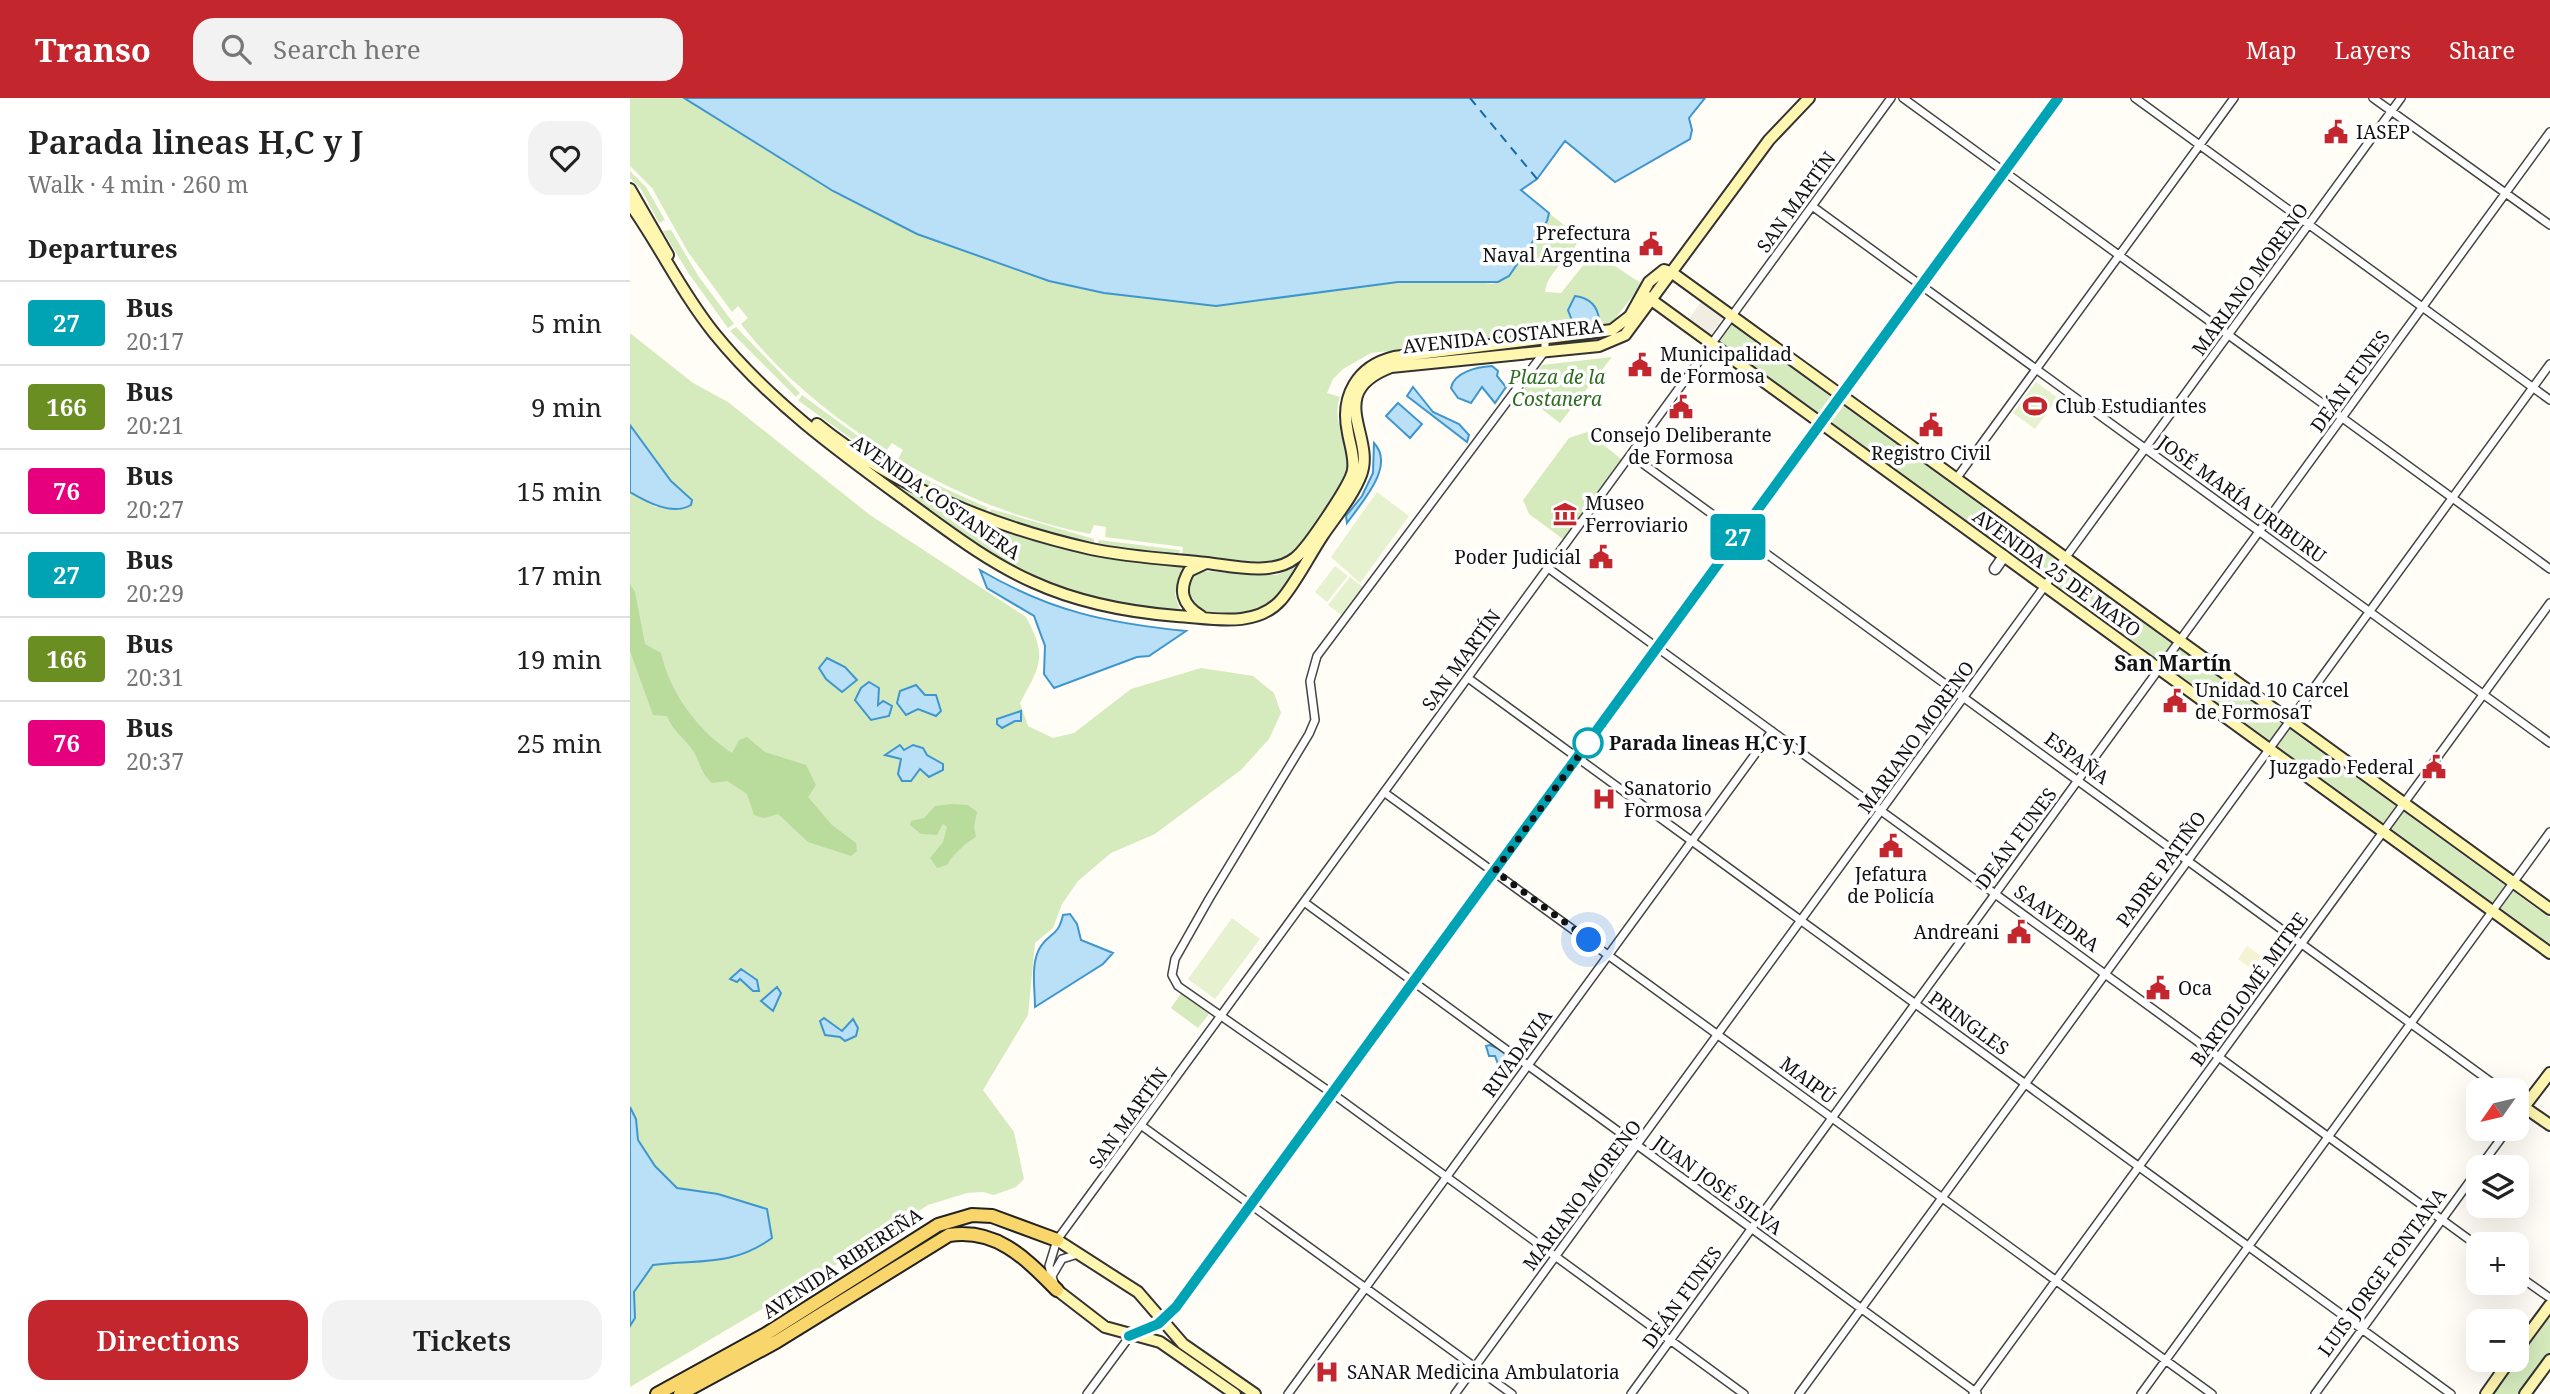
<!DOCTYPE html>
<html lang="en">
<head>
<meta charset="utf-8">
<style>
  :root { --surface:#fff; --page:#f2f2f2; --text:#222; --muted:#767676; --line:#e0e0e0; --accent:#c4262e }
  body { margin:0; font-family:"Noto Serif",serif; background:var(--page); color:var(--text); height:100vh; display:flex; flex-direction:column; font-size:26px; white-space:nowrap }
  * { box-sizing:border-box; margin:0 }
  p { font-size:23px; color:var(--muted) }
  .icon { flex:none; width:38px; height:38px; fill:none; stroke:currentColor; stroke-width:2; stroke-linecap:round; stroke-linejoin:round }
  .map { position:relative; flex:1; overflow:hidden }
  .sheet { display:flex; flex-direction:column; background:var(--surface); width:630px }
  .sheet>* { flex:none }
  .badge { padding:0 14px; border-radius:5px; font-size:24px; line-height:46px }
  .needle { width:46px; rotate:236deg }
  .tools { position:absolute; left:1836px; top:980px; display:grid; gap:14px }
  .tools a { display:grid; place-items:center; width:63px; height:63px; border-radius:14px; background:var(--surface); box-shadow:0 7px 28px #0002; font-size:35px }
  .you { position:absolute; width:35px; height:35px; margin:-18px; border:5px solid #fff; border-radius:50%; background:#1a73e8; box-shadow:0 0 0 10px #1a73e833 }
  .map>.badge { position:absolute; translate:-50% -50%; box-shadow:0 0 0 4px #fff }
  h2 { padding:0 28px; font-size:26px; line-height:63px }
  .round { display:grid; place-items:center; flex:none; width:74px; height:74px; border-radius:21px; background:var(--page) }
  .headline { display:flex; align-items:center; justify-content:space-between; height:119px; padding:0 28px }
  h1 { font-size:33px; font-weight:600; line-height:52px }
  .action { display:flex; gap:14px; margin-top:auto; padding:14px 28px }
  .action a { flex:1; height:80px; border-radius:21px; background:var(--accent); color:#fff; font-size:28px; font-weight:600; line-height:80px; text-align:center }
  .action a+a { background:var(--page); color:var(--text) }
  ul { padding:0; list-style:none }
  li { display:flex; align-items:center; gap:21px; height:84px; padding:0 28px; border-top:2px solid var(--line) }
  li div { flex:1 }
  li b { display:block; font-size:26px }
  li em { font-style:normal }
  li .badge { min-width:77px; font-weight:700; text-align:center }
  header { display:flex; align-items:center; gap:42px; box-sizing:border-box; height:98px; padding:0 35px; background:var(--accent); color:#fff }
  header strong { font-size:33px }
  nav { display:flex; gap:38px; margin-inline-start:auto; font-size:24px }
  .search { width:490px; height:63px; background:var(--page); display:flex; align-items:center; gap:18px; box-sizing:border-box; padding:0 24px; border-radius:21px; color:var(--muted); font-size:26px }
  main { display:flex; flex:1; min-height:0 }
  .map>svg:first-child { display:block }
  .farmland { fill:#f6f3d4 }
  .green { fill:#d5ebbd }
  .forest { fill:#b9dc9c }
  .pitch { fill:#e6f2cf }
  .plaza { fill:#f1ede2 }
  .water { fill:#b9e0f7; stroke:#3f96cf; stroke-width:2 }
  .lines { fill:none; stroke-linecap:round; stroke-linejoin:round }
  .ferry { stroke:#1768a6; stroke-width:2; stroke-dasharray:9 7; stroke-linecap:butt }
  .minor-casing { stroke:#444; stroke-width:10 }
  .tertiary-casing { stroke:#444; stroke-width:13 }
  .secondary-casing { stroke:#333; stroke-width:14 }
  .primary-casing { stroke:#222; stroke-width:16 }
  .minor { stroke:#fff; stroke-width:7 }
  .tertiary { stroke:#fff; stroke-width:10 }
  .secondary { stroke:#fff6b0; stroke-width:10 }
  .primary { stroke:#f9d66b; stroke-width:12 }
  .line-casing { stroke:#fff; stroke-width:16 }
  .line { stroke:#00a3b4; stroke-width:10 }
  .walk { stroke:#111; stroke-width:7; stroke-dasharray:0 12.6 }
  .stop-dot { fill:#fff; stroke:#00a3b4; stroke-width:3.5 }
  .labels { text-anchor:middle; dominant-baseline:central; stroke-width:7; stroke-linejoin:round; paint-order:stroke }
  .poi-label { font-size:19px; fill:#111; stroke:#fff; text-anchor:start }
  .street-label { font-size:19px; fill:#111; stroke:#fff }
  .park-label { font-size:19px; font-style:italic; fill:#2f6b1f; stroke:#fff }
  .stop-label { font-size:19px; font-weight:bold; fill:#111; stroke:#fff; text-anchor:start }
  .neighbourhood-label { font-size:21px; font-weight:bold; fill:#111; stroke:#fff }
</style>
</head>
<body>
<header>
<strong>Transo</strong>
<div class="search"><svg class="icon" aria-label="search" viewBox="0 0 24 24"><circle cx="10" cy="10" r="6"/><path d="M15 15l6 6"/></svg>Search here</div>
<nav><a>Map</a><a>Layers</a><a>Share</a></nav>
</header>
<main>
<section class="sheet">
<div class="headline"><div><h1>Parada lineas H,C y J</h1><p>Walk · 4 min · 260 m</p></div><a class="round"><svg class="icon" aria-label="heart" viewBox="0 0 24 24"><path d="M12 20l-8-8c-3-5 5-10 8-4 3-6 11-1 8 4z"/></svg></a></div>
<h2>Departures</h2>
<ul>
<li><span class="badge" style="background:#00a3b4;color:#fff">27</span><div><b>Bus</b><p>20:17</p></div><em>5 min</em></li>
<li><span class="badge" style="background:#6b8e23;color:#fff">166</span><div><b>Bus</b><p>20:21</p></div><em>9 min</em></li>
<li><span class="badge" style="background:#e6007e;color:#fff">76</span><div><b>Bus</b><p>20:27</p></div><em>15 min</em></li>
<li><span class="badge" style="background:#00a3b4;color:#fff">27</span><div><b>Bus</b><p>20:29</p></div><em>17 min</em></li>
<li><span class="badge" style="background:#6b8e23;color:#fff">166</span><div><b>Bus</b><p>20:31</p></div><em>19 min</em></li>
<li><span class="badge" style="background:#e6007e;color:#fff">76</span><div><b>Bus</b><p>20:37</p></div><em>25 min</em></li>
</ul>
<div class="action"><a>Directions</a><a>Tickets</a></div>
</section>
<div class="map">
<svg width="1920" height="1296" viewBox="0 0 1920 1296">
  <rect width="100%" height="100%" fill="#fffdf5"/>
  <!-- farmland -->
  <path class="farmland" d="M 1617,848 L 1639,864 L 1629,877 L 1608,861 Z"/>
  <!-- green -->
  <path class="green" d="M 0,0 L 54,0 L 192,87 L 245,115 L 586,208 L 768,184 L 831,182 L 863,186 L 913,130 L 919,115 L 950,140 C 942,158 916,175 915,194 L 931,195 L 964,154 L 1012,186 L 981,226 L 936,229 L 918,236 L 741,255 L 713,271 L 703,281 L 697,295 L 710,299 C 699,329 726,350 715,379 C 703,397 677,445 661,456 C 637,471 580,460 552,458 L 553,449 L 475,439 L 476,429 L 464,427 L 460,436 C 391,422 329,398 268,361 L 273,352 L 262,345 L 256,353 C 202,319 150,277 111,226 L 118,220 L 108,208 L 102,214 L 58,154 L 22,90 L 0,68 Z
    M 0,73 L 16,89 L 35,122 L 29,125 L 11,91 L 0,80 Z
    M 41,132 L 69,179 L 104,226 L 98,230 L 59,176 L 33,133 Z
    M 1099,225 L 1920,820 L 1920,846 L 1087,241 Z
    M 106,229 L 170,295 L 166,299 L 100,233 Z
    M 0,235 L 63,285 L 98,304 L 240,417 L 396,519 C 418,559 410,568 390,605 L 398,628 L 423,640 L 444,635 L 501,591 L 571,570 L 623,578 L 644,595 L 651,615 L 639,641 L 611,672 L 525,736 L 481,755 L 448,783 L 432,806 L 423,830 L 405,845 L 398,917 L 353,992 L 384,1034 L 394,1081 L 386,1089 L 364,1097 L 353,1094 L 337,1095 L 298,1107 L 201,1170 L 0,1289 L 0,1228 L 5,1220 L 4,1194 L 23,1167 L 52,1163 L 136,1111 L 88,1096 L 47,1090 L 25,1068 L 8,1042 L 6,1021 L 0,1009 L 0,394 L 26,409 L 57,410 L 62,402 L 41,383 L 0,327 Z
    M 982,259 L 930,325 L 904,305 L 900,309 L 887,300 L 912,267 Z
    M 172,297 L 258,360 L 255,365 L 173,306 L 168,302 Z
    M 957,334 L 995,364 L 937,444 L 899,416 L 893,402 L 939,340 Z
    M 261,362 L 301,384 L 298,389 L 258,367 Z
    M 251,374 C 315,410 382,439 454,456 C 486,464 521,465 554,468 L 545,496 L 551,515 C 516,509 480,507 446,497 C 372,475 311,423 251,378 Z
    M 303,385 L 358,410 L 355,415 L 301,390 Z
    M 361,411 L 464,441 L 464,447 L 358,417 Z
    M 469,442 L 550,452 L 548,458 L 467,447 Z
    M 667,467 C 658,481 650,496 638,506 C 623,518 593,523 575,516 C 557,509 551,484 568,473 L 647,477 Z
    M 551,895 L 579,916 L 568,930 L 541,910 Z
    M 1920,1214 L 1920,1259 L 1892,1296 L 1860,1296 Z"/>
  <!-- forest -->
  <path class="forest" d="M 0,486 L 5,494 L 15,546 L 31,555 C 40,595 68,633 102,655 L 109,642 L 117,639 L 135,654 L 176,667 L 186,687 L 178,699 L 202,727 L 226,745 L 227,753 L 221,758 L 178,744 L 148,716 L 134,720 L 124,717 L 117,696 L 97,683 L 82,685 C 68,672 71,663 61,650 C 52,638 43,633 37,618 L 23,617 L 0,553 Z
    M 322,706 L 338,707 L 347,714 L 344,729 L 346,739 C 336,745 323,756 317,767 L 307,770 L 300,760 L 313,744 L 317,729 L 313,726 L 307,737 L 291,736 L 280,727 L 281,723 L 294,720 L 305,708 Z"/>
  <!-- pitch -->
  <path class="pitch" d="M 1406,284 L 1428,300 L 1405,331 L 1383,315 Z
    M 747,394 L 779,418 L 730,485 L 701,459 Z
    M 705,468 L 718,478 L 697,504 L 685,494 Z
    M 720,479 L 733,489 L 711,517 L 698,507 Z
    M 602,820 L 630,841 L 585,901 L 558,881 Z"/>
  <!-- plaza -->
  <path class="plaza" d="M 1071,204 L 1093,220 L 1077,242 L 1055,226 Z"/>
  <!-- water -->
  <path class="water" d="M 54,0 L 1075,0 L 1059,20 L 1062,32 L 1060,41 L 985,84 L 935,43 L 907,81 L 891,92 L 919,115 L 917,123 L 879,178 L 868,184 L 768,184 L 586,208 L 474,195 L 419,183 L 287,136 L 203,93 Z
    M 945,198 C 959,200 968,208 969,222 L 956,227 L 943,225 L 938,212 Z
    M 862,268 L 868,273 L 867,278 L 876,289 L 865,305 L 852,289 L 841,305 L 828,300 L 821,290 C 824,274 847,269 862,268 Z
    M 783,289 L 803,314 L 829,326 L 839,337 L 837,344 L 777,298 Z
    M 768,305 L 792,326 L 780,340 L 756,318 Z
    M 0,327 L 41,383 L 62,402 L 61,407 C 42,418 17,404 0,394 Z
    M 744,345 C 766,368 731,405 717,425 L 716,418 L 732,398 L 743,375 Z
    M 350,472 C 420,513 476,525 556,533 L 519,558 L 507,559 L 424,590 L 414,576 L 415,548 L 404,518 L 357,490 Z
    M 197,560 L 215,569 L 227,582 L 212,594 L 196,581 L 189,570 Z
    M 239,584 L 249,590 L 248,607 L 253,603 L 262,608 L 259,618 L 241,622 L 225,602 L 231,590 Z
    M 286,587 L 295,597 L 306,597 L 311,613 L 306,618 L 288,611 L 276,617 L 267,605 L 270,593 Z
    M 391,613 L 391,623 L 385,623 L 372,630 L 367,626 L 367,621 Z
    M 270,647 L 274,652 L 283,647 L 293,650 L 297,657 L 313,666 L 313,672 L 299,679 L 290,671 L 281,683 L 272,683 L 268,676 L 271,661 L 255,657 Z
    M 440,816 L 447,826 L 451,842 L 483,855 L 473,866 L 405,909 C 405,890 400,864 411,848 C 420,834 428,839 433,817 Z
    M 111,871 L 127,882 L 129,893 L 123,893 L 110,881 L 107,884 L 100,881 Z
    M 147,889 L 151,895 L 143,913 L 131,903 Z
    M 194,920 L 212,933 L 223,921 L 228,930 L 226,938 L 215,943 L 210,939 L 195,937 L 190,923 Z
    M 860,947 L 874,953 L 885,970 L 883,972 L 877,966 L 868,966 L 865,958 L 859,958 L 856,948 Z
    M 0,1009 L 6,1021 L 8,1042 L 25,1068 L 47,1090 L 88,1096 L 137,1111 L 142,1140 C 102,1169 69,1161 23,1167 L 4,1194 L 5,1220 L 0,1228 Z"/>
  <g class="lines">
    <!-- ferry -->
    <path class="ferry" d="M 840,0 L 907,81"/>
    <!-- minor casing -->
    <g class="minor-casing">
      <path id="minor" d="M 1273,0 L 1920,471
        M 1505,0 L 1920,302
        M 1743,0 L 1920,127
        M 1182,108 L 1920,645
        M 915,242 L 915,253 L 687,558 L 680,583 L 685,622 L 679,636 L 579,801 L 545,861 L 542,877 L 548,888 L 703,996 L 1114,1296
        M 1001,357 L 1872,992
        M 1326,381 L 1604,0
        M 918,470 L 1848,1148
        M 838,580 L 1821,1296
        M 755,695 L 1582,1296
        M 674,804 L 1347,1295
        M 1886,1003 L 1894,1009 L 1886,1020
        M 512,1028 L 882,1296
        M 1850,1069 L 1878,1031
        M 1886,1176 L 1920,1200
        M 422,1178 L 432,1161 L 448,1156
        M 424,1185 L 419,1168 L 427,1142 L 1261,0
        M 457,1296 L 500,1238 L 528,1226 L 546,1209 L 1428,0
        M 658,1296 L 1142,633
        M 825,1296 L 1771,0
        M 1001,1296 L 1920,34
        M 1169,1296 L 1920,266
        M 1343,1296 L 1920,505
        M 1511,1296 L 1920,734
        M 1685,1296 L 1848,1072"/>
    </g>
    <!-- tertiary casing -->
    <g class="tertiary-casing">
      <path id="tertiary" d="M 1365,471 L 1374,458"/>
    </g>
    <!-- secondary casing -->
    <g class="secondary-casing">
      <path id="secondary" d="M 0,91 L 38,157
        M 0,106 C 30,148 51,194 84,235 C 139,303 208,353 278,404 C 318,433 358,464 403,484 C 449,505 497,514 547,518 C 581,520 625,531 651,502 C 667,483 679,458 693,437 C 706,418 723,398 731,377 C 746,338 693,295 761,269 L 969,248 L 995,237 L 1139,42 L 1179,0
        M 1041,174 L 1920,811
        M 1016,198 L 1920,855
        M 187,326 C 265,389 363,429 461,451 C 499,459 538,461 577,465 C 602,468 643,478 665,460 C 677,451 721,386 723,372 C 725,360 720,347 718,335 C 710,298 727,268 764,259 L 982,232 L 1000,218 L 1019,184 L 1034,172 L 1041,174
        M 571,518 C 552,507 548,492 559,473 L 574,466
        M 1920,975 L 1894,1009 L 1920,1027
        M 427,1142 L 508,1194 L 553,1246 L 625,1296
        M 427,1192 L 475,1229 L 530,1244 L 605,1296
        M 1886,1253 L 1920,1207
        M 1856,1296 L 1880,1262
        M 1895,1296 L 1920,1262"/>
    </g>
    <!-- primary casing -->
    <g class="primary-casing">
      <path id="primary" d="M 27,1296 L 136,1236 L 308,1127 L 342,1117 L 362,1118 L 427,1142
        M 50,1296 L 146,1244 L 319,1137 C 367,1130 395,1160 427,1192"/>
    </g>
    <!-- minor -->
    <use href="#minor" class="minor"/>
    <!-- tertiary -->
    <use href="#tertiary" class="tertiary"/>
    <!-- secondary -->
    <use href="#secondary" class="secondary"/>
    <!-- primary -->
    <use href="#primary" class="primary"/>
  </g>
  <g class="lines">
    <!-- line casing -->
    <g class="line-casing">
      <path id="line" d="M 499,1238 L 528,1226 L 546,1209 L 1428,0"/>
    </g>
    <!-- line -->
    <use href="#line" class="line"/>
    <!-- walk -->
    <path class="walk" d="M 958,645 L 964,637 L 865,773 L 959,842"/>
  </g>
  <!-- icons -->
  <defs>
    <g id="civic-bare" transform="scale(1.89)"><path d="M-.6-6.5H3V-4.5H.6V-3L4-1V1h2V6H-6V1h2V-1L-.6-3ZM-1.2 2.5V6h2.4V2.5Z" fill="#c4262e" stroke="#fff" stroke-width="2.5" paint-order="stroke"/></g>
    <g id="stadium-bare" transform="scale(1.89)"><path d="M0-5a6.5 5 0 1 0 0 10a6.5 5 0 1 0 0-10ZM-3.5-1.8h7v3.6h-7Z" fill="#c4262e" stroke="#fff" stroke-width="2.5" paint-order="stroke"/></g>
    <g id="museum-bare" transform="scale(1.89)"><path d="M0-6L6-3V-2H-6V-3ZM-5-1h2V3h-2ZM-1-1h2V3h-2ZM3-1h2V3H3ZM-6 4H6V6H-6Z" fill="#c4262e" stroke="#fff" stroke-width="2.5" paint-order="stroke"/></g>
    <g id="hospital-bare" transform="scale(1.89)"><path d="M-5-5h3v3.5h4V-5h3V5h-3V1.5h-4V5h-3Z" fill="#c4262e" stroke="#fff" stroke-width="2.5" paint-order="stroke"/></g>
  </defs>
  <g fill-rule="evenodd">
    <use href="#civic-bare" x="1706" y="34"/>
    <use href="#civic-bare" x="1021" y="146"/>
    <use href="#civic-bare" x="1010" y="267"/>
    <use href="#stadium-bare" x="1405" y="308"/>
    <use href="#civic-bare" x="1051" y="309"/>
    <use href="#civic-bare" x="1301" y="327"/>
    <use href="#museum-bare" x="935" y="416"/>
    <use href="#civic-bare" x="971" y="459"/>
    <use href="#civic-bare" x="1545" y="603"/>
    <use href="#civic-bare" x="1804" y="669"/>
    <use href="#hospital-bare" x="974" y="701"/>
    <use href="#civic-bare" x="1261" y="748"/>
    <use href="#civic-bare" x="1389" y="834"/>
    <use href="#civic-bare" x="1528" y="890"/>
    <use href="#hospital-bare" x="697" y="1274"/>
  </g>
  <!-- markers -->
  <circle class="stop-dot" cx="958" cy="645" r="14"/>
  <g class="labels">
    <!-- poi labels -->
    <g class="poi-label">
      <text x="1726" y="34">IASEP</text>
      <text x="1001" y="135" text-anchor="end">Prefectura<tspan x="1001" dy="22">Naval Argentina</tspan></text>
      <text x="1030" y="256">Municipalidad<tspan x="1030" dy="22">de Formosa</tspan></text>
      <text x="1425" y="308">Club Estudiantes</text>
      <text x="1051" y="337" text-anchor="middle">Consejo Deliberante<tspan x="1051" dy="22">de Formosa</tspan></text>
      <text x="1301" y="355" text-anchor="middle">Registro Civil</text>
      <text x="955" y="405">Museo<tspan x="955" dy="22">Ferroviario</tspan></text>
      <text x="951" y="459" text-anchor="end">Poder Judicial</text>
      <text x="1565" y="592">Unidad 10 Carcel<tspan x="1565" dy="22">de FormosaT</tspan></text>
      <text x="1784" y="669" text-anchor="end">Juzgado Federal</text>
      <text x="994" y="690">Sanatorio<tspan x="994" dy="22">Formosa</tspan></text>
      <text x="1261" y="776" text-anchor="middle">Jefatura<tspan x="1261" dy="22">de Policía</tspan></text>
      <text x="1369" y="834" text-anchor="end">Andreani</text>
      <text x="1548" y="890">Oca</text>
      <text x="717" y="1274">SANAR Medicina Ambulatoria</text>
    </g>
    <!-- street labels -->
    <g class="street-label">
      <text transform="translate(1166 104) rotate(-54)">SAN MARTÍN</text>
      <text transform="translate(1620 181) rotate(-54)">MARIANO MORENO</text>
      <text transform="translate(873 238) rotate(-6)">AVENIDA COSTANERA</text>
      <text transform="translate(1720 283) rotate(-54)">DEÁN FUNES</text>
      <text transform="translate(306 399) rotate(35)">AVENIDA COSTANERA</text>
      <text transform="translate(1612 401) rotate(36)">JOSÉ MARÍA URIBURU</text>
      <text transform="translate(1427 475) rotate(36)">AVENIDA 25 DE MAYO</text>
      <text transform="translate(831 562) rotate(-54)">SAN MARTÍN</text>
      <text transform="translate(1286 639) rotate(-54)">MARIANO MORENO</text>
      <text transform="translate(1447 660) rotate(36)">ESPAÑA</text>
      <text transform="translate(1386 740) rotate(-53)">DEÁN FUNES</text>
      <text transform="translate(1531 771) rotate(-54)">PADRE PATIÑO</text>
      <text transform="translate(1427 820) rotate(36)">SAAVEDRA</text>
      <text transform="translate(1619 891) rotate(-54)">BARTOLOMÉ MITRE</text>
      <text transform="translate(1339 925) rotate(36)">PRINGLES</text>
      <text transform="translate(887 955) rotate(-54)">RIVADAVIA</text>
      <text transform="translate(1178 982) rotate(37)">MAIPÚ</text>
      <text transform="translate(498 1020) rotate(-54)">SAN MARTÍN</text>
      <text transform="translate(1088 1087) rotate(36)">JUAN JOSÉ SILVA</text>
      <text transform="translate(952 1097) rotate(-53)">MARIANO MORENO</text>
      <text transform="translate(212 1165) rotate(-33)">AVENIDA RIBEREÑA</text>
      <text transform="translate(1752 1174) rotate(-54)">LUIS JORGE FONTANA</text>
      <text transform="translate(1052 1199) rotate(-54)">DEÁN FUNES</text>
    </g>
    <!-- park labels -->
    <g class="park-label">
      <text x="927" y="279">Plaza de la<tspan x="927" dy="22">Costanera</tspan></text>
    </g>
    <!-- stop labels -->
    <g class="stop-label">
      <text x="979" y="645">Parada lineas H,C y J</text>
    </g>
    <!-- neighbourhood labels -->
    <g class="neighbourhood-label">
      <text x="1543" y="565">San Martín</text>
    </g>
  </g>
</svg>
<div class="tools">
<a><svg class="needle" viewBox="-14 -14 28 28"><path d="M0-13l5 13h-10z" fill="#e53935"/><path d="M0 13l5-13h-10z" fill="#767676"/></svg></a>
<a><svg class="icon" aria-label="layers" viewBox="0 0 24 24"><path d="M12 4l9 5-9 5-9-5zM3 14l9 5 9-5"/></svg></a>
<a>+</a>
<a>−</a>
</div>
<div class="you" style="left:959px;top:842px"></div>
<b class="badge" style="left:1108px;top:439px;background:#00a3b4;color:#fff">27</b>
</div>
</main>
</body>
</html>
